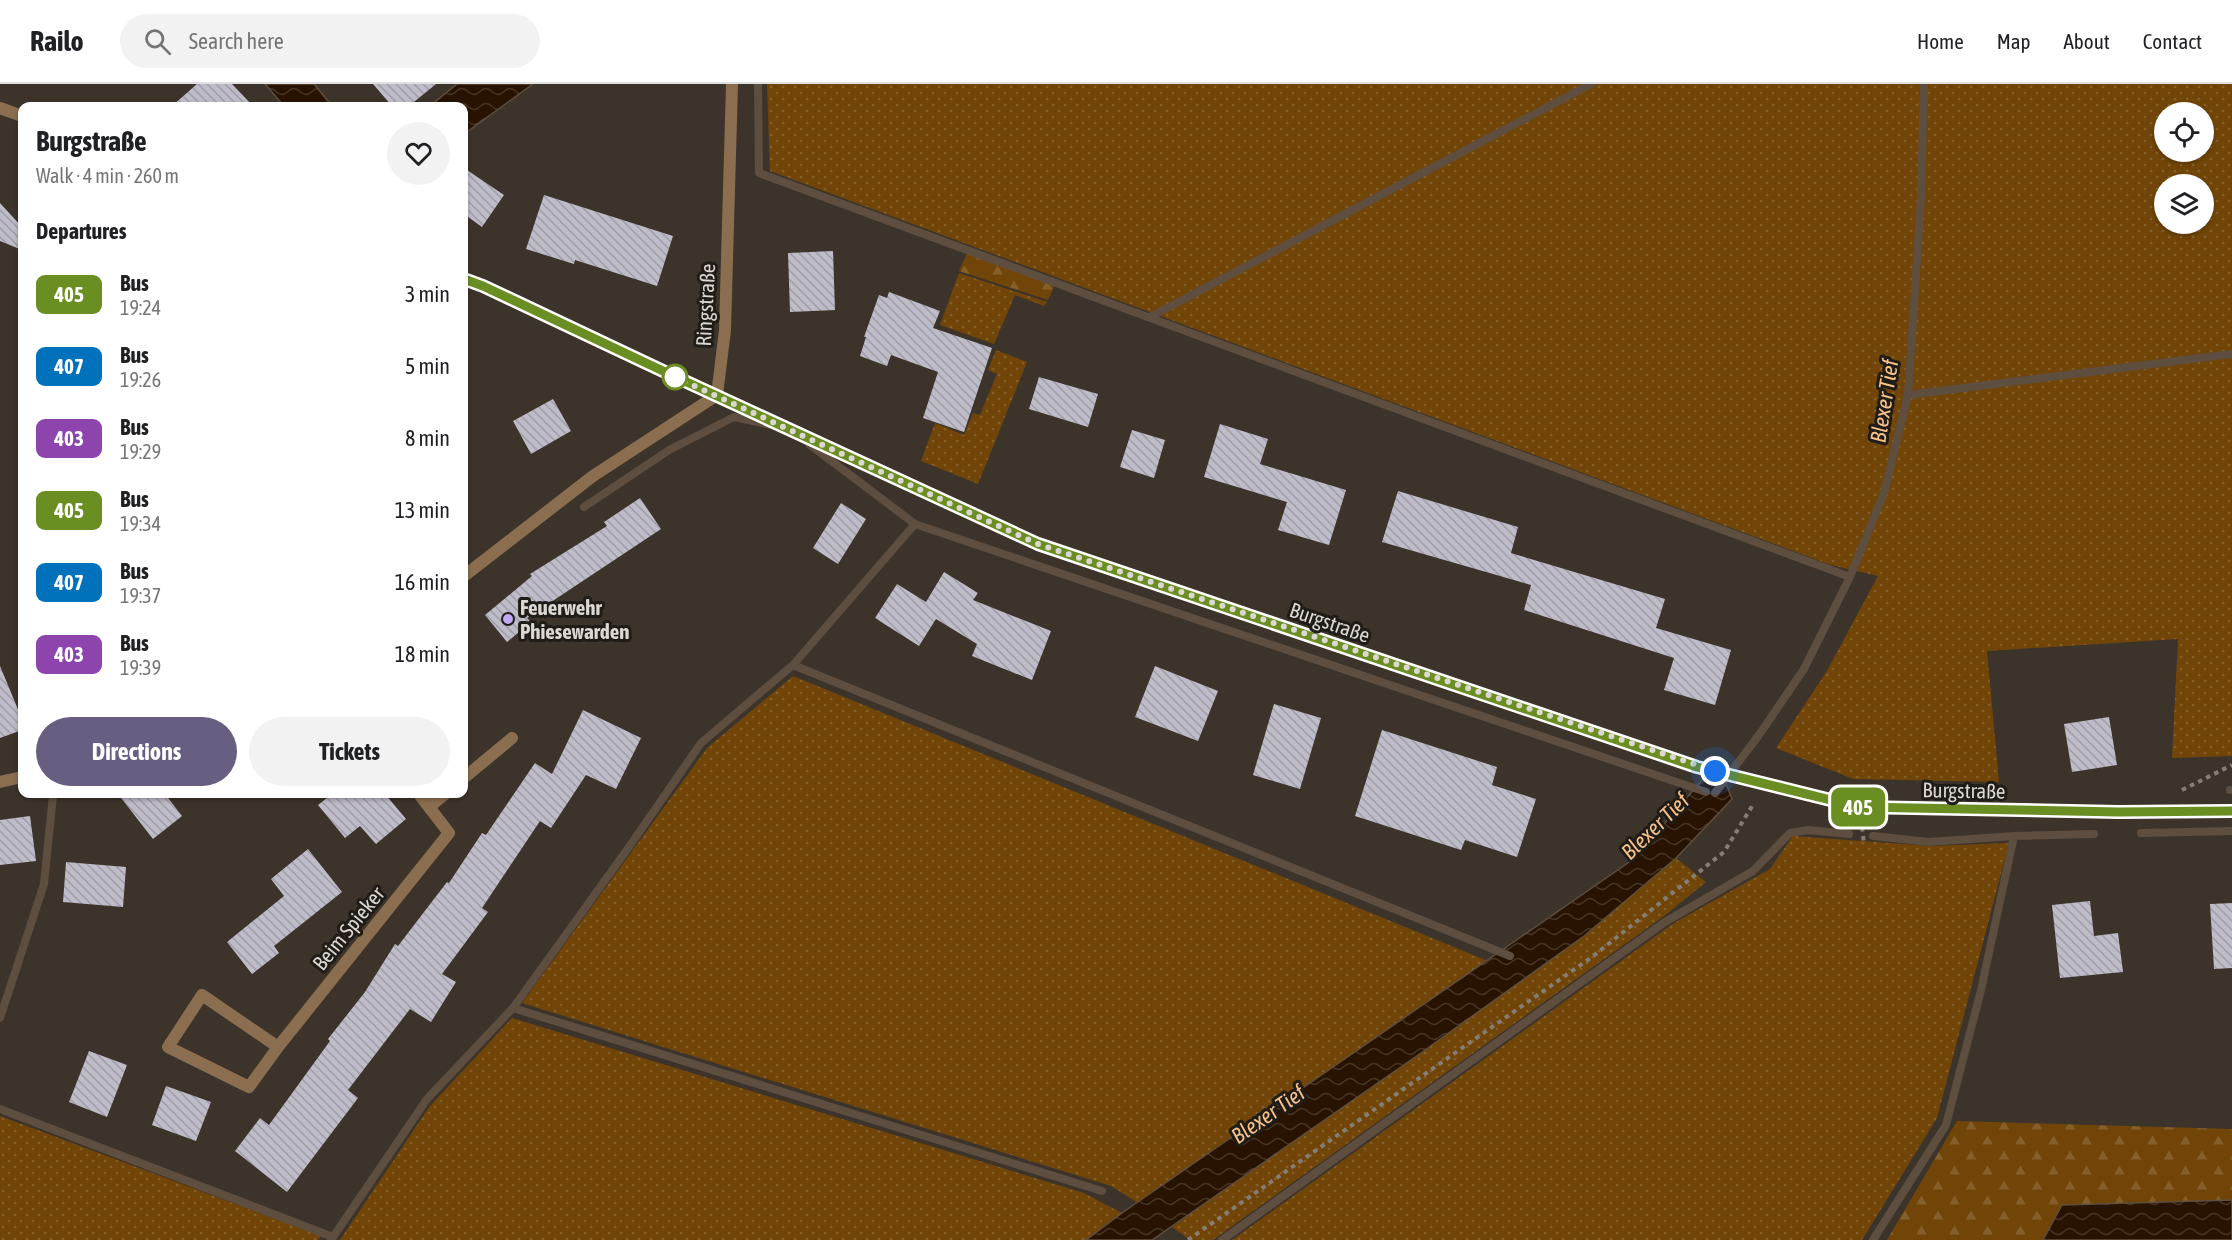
<!DOCTYPE html>
<html lang="en">
<head>
<meta charset="utf-8">
<style>
  :root { --surface:#fff; --page:#f2f2f2; --text:#202124; --muted:#757577; --line:#e0e0e0; --accent:#685e82 }
  body { margin:0; font-family:"Asap Condensed",sans-serif; background:var(--page); color:var(--text); height:100vh; display:flex; flex-direction:column; font-size:22px; white-space:nowrap }
  * { box-sizing:border-box; margin:0 }
  p { font-size:20px; color:var(--muted) }
  .icon { flex:none; width:33px; height:33px; fill:none; stroke:currentColor; stroke-width:2; stroke-linecap:round; stroke-linejoin:round }
  .map { position:relative; flex:1; overflow:hidden }
  .details { position:absolute; left:18px; top:18px; width:450px; height:696px; display:flex; flex-direction:column; background:var(--surface); border-radius:12px; box-shadow:0 2px 4px #0004 }
  .details>* { flex:none }
  .badge { padding:0 12px; border-radius:9px; font-size:21px; line-height:39px }
  .buttons { position:absolute; left:2154px; top:18px; display:grid; gap:12px }
  .buttons a { display:grid; place-items:center; width:60px; height:60px; border-radius:50%; background:var(--surface); box-shadow:0 2px 4px #0004; font-size:30px }
  .you { position:absolute; width:30px; height:30px; margin:-15px; border:4px solid #fff; border-radius:50%; background:#1a73e8; box-shadow:0 0 0 9px #1a73e833 }
  .map>.badge { position:absolute; translate:-50% -50%; box-shadow:0 0 0 3px #fff }
  h2 { padding:0 18px; font-size:22px; line-height:54px }
  .round { display:grid; place-items:center; flex:none; width:63px; height:63px; border-radius:32px; background:var(--page) }
  .overview { display:flex; align-items:center; justify-content:space-between; height:102px; padding:0 18px }
  h1 { font-size:28px; font-weight:700; line-height:45px }
  .button { display:flex; gap:12px; margin-top:auto; padding:12px 18px }
  .button a { flex:1; height:69px; border-radius:36px; background:var(--accent); color:#fff; font-size:24px; font-weight:700; line-height:69px; text-align:center }
  .button a+a { background:var(--page); color:var(--text) }
  ul { padding:0; list-style:none }
  li { display:flex; align-items:center; gap:18px; height:72px; padding:0 18px }
  li div { flex:1 }
  li b { display:block; font-size:22px }
  li em { font-style:normal }
  li .badge { min-width:66px; font-weight:700; text-align:center }
  header { display:flex; align-items:center; gap:36px; box-sizing:border-box; height:84px; padding:0 30px; background:var(--surface); border-bottom:2px solid var(--line) }
  header strong { font-size:28px }
  nav { display:flex; gap:33px; margin-inline-start:auto; font-size:21px }
  .search { width:420px; height:54px; background:var(--page); display:flex; align-items:center; gap:15px; box-sizing:border-box; padding:0 21px; border-radius:33px; color:var(--muted); font-size:22px }
  .map>svg:first-child { display:block }
  .grass { fill:url(#grass-dots); fill-rule:evenodd }
  .forest { fill:url(#forest-firs) }
  .water { fill:url(#water-waves); stroke:#5e4e3f; stroke-width:1.5 }
  .lines { fill:none; stroke-linecap:round; stroke-linejoin:round }
  .stream { stroke:#5e4e3f; stroke-width:8 }
  .building { fill:url(#building-back-hatch) }
  .path { stroke:#857e77; stroke-width:4; stroke-dasharray:4.5 4.5; stroke-linecap:butt }
  .lane { stroke:#8b6e4f; stroke-width:12 }
  .street { stroke:#8b6e4f; stroke-width:12 }
  .secondary { stroke:#bb8d5a; stroke-width:12 }
  .line-casing { stroke:#fff; stroke-width:14 }
  .line { stroke:#6b8e23; stroke-width:9 }
  .walk { stroke:#dcd7d2; stroke-width:6; stroke-dasharray:0 10.8 }
  .stop-dot { fill:#fff; stroke:#6b8e23; stroke-width:3 }
  .poi-dot { fill:#c0a8f4; stroke:#201c18; stroke-width:2 }
  .labels { text-anchor:middle; dominant-baseline:central; stroke-width:6; stroke-linejoin:round; paint-order:stroke }
  .street-label { font-size:21px; fill:#dcd7d2; stroke:#201c18 }
  .poi-label { font-size:21px; font-weight:bold; fill:#dcd7d2; stroke:#201c18; text-anchor:start }
  .water-label { font-size:22px; font-style:italic; fill:#f7c188; stroke:#201c18 }
</style>
</head>
<body>
<header>
<strong>Railo</strong>
<div class="search"><svg class="icon" aria-label="search" viewBox="0 0 24 24"><circle cx="10" cy="10" r="6"/><path d="M15 15l6 6"/></svg>Search here</div>
<nav><a>Home</a><a>Map</a><a>About</a><a>Contact</a></nav>
</header>
<div class="map">
<svg width="2232" height="1156" viewBox="0 0 2232 1156">
  <defs>
    <pattern id="grass-dots" width="8" height="8" patternUnits="userSpaceOnUse" patternTransform="scale(1.5)"><rect width="8" height="8" fill="#714507"/><path d="M2 2h.1M6 6h.1" fill="none" stroke="#855f2a" stroke-width="1.8" stroke-linecap="round"/></pattern>
    <pattern id="forest-firs" width="22" height="20" patternUnits="userSpaceOnUse" patternTransform="scale(1.5)"><rect width="22" height="20" fill="#714507"/><path d="M5 1l3.5 6h-7zM16 11l3.5 6h-7z" fill="#855f2a"/></pattern>
    <pattern id="water-waves" width="16" height="10" patternUnits="userSpaceOnUse" patternTransform="scale(1.5)"><rect width="16" height="10" fill="#281300"/><path d="M0 5q4-4 8 0t8 0" fill="none" stroke="#473524"/></pattern>
    <pattern id="building-back-hatch" width="6" height="6" patternUnits="userSpaceOnUse" patternTransform="scale(1.5)"><rect width="6" height="6" fill="#bfbcc9"/><path d="M-1 5l2 2M0 0l6 6M5-1l2 2" fill="none" stroke="#a09da6"/></pattern>
  </defs>
  <rect width="100%" height="100%" fill="#3c342b"/>
  <!-- grass -->
  <path class="grass" d="M 767,0 L 2232,0 L 2232,672 L 2172,674 L 2178,555 L 1987,567 L 1999,698 L 1853,695 L 1776,664 L 1827,587 L 1878,492 L 1831,481 L 770,87 ZM 2164,28 L 2204,28 L 2204,68 L 2164,68 ZM 2164,100 L 2204,100 L 2204,140 L 2164,140 Z
    M 959,189 L 1047,218 L 1044,222 L 1015,211 L 994,260 L 940,241 Z
    M 996,266 L 1027,278 L 978,400 L 921,377 L 935,339 L 964,351 L 973,329 L 980,331 L 997,290 L 988,286 Z
    M 793,592 L 1488,877 L 1138,1119 L 1111,1102 L 522,919 L 707,664 Z
    M 1793,752 L 1931,762 L 2009,759 L 1937,1034 L 1862,1156 L 1232,1156 L 1674,839 L 1770,785 Z
    M 1676,774 L 1706,798 L 1664,832 L 1213,1156 L 1190,1156 L 1172,1143 L 1584,852 Z
    M 512,934 L 1084,1109 L 1122,1129 L 1086,1156 L 340,1156 L 430,1022 Z
    M 0,1032 L 321,1152 L 318,1156 L 0,1156 Z"/>
  <!-- forest -->
  <path class="forest" d="M 968,167 L 1056,198 L 1048,216 L 959,187 Z
    M 1957,1037 L 2232,1045 L 2232,1116 L 2062,1121 L 2043,1156 L 1887,1156 Z"/>
  <!-- water -->
  <path class="water" d="M 265,0 L 314,0 L 332,22 L 284,22 Z
    M 457,0 L 533,0 L 464,50 L 464,22 L 430,22 Z
    M 1702,696 L 1727,702 L 1732,715 L 1676,774 L 1584,852 L 1418,971 L 1152,1156 L 1086,1156 L 1122,1129 L 1635,774 Z
    M 2232,1116 L 2232,1156 L 2043,1156 L 2062,1121 Z"/>
  <g class="lines">
    <!-- stream -->
    <path class="stream" d="M 758,0 L 759,89 L 1850,493
      M 1150,233 L 1591,0
      M 1908,311 L 2232,270
      M 809,360 L 915,440 L 1706,708
      M 584,423 L 669,366 L 734,333 L 771,341
      M 793,581 L 1510,872
      M 2230,706 L 2232,706
      M 1715,709 L 1759,651 L 1804,585 L 1850,493 L 1884,409 L 1908,311 L 1921,115 L 1924,0
      M 2141,749 L 2232,747
      M 1873,752 L 1929,758 L 2014,752 L 2094,750
      M 513,924 L 1102,1107
      M 0,934 L 44,800 L 53,711
      M 0,1025 L 333,1153
      M 331,1156 L 427,1015 L 513,924 L 629,763 L 701,659 L 793,581 L 915,440
      M 1222,1156 L 1665,838 L 1753,787 L 1790,749 L 1808,746 L 1849,750
      M 1873,1156 L 1946,1041 L 1981,906 L 2014,752"/>
  </g>
  <!-- building -->
  <path class="building" d="M 197,0 L 232,0 L 253,22 L 172,22 Z
    M 373,0 L 436,0 L 409,22 L 392,22 Z
    M 464,84 L 504,111 L 482,143 L 464,130 Z
    M 544,111 L 673,152 L 657,202 L 575,176 L 574,180 L 526,165 Z
    M 0,119 L 22,143 L 22,166 L 0,157 Z
    M 833,167 L 835,226 L 790,228 L 788,169 Z
    M 889,208 L 940,227 L 933,244 L 992,264 L 964,348 L 923,334 L 938,288 L 891,271 L 887,282 L 860,272 L 866,253 L 864,253 L 879,211 L 887,214 Z
    M 1039,293 L 1098,310 L 1088,343 L 1029,325 Z
    M 553,315 L 571,347 L 531,370 L 513,337 Z
    M 1220,340 L 1268,355 L 1260,380 L 1346,406 L 1329,461 L 1278,446 L 1287,418 L 1204,393 Z
    M 1132,346 L 1165,356 L 1154,394 L 1120,383 Z
    M 1398,407 L 1518,443 L 1511,469 L 1665,515 L 1656,544 L 1731,566 L 1715,621 L 1664,606 L 1674,574 L 1524,526 L 1531,501 L 1382,458 Z
    M 640,414 L 661,445 L 527,534 L 531,538 L 507,558 L 485,531 L 532,492 L 530,490 L 607,442 L 604,438 Z
    M 841,419 L 866,435 L 838,480 L 813,464 Z
    M 944,488 L 978,509 L 973,516 L 1051,547 L 1032,596 L 972,572 L 977,560 L 936,535 L 919,562 L 875,534 L 897,500 L 926,518 Z
    M 0,582 L 22,635 L 22,646 L 0,654 Z
    M 1155,582 L 1218,607 L 1198,657 L 1135,633 Z
    M 1274,620 L 1321,634 L 1300,705 L 1253,691 Z
    M 583,626 L 641,654 L 616,705 L 586,691 L 551,744 L 540,737 L 482,824 L 488,828 L 442,890 L 456,898 L 431,938 L 410,925 L 348,1006 L 358,1014 L 287,1108 L 235,1067 L 260,1034 L 269,1041 L 330,957 L 328,955 L 365,908 L 395,860 L 398,862 L 447,798 L 449,799 L 482,749 L 486,751 L 535,679 L 552,690 Z
    M 2109,633 L 2117,681 L 2072,688 L 2064,640 Z
    M 1382,646 L 1497,683 L 1492,701 L 1536,715 L 1517,773 L 1465,756 L 1461,766 L 1355,732 Z
    M 118,710 L 165,710 L 182,732 L 153,755 Z
    M 332,710 L 385,710 L 406,735 L 376,760 L 360,742 L 345,754 L 318,721 Z
    M 30,732 L 36,777 L 0,781 L 0,736 Z
    M 308,765 L 342,808 L 274,862 L 279,869 L 252,890 L 227,858 L 284,812 L 271,795 Z
    M 66,778 L 126,783 L 123,823 L 63,818 Z
    M 2090,817 L 2094,852 L 2118,849 L 2123,888 L 2060,894 L 2052,821 Z
    M 2232,819 L 2232,884 L 2214,885 L 2210,820 Z
    M 89,967 L 127,981 L 107,1033 L 69,1018 Z
    M 166,1002 L 211,1018 L 196,1057 L 152,1041 Z"/>
  <g class="lines">
    <!-- path -->
    <path class="path" d="M 2182,706 L 2232,681
      M 1862,743 L 1864,760
      M 1188,1156 L 1592,873 L 1724,768 L 1754,719"/>
    <!-- lane -->
    <path class="lane" d="M 464,694 L 512,654
      M 429,723 L 445,710"/>
    <!-- street -->
    <path class="street" d="M 0,24 L 22,32
      M 464,195 L 483,202 L 663,287 L 1038,460 L 1697,683 L 1859,723
      M 717,311 L 725,246 L 732,0
      M 464,492 L 593,392 L 717,311
      M 0,698 L 22,693
      M 278,963 L 202,911 L 168,963 L 249,1003 L 278,963 L 449,749 L 419,710"/>
    <!-- secondary -->
    <path class="secondary" d="M 1859,723 L 2119,728 L 2232,727"/>
  </g>
  <g class="lines">
    <!-- line casing -->
    <g class="line-casing">
      <path id="line" d="M 464,195 L 483,202 L 663,287 L 1038,460 L 1697,683 L 1859,723 L 2119,728 L 2232,727"/>
    </g>
    <!-- line -->
    <use href="#line" class="line"/>
    <!-- walk -->
    <path class="walk" d="M 675,293 L 1038,460 L 1715,687"/>
  </g>
  <!-- markers -->
  <circle class="stop-dot" cx="675" cy="293" r="12"/>
  <circle class="poi-dot" cx="508" cy="535" r="6"/>
  <g class="labels">
    <!-- street labels -->
    <g class="street-label">
      <text transform="translate(705 221) rotate(-87)">Ringstraße</text>
      <text transform="translate(1330 538) rotate(19)">Burgstraße</text>
      <text transform="translate(1964 706) rotate(1)">Burgstraße</text>
      <text transform="translate(348 844) rotate(-51)">Beim Spieker</text>
    </g>
    <!-- poi labels -->
    <g class="poi-label">
      <text x="520" y="523">Feuerwehr<tspan x="520" dy="24">Phiesewarden</tspan></text>
    </g>
    <!-- water labels -->
    <g class="water-label">
      <text transform="translate(1884 317) rotate(-81)">Blexer Tief</text>
      <text transform="translate(1655 742) rotate(-44)">Blexer Tief</text>
      <text transform="translate(1268 1030) rotate(-35)">Blexer Tief</text>
    </g>
  </g>
</svg>
<div class="buttons">
<a><svg class="icon" aria-label="locate" viewBox="0 0 24 24"><circle cx="12" cy="12" r="6"/><path d="M12 2v4M12 18v4M2 12h4M18 12h4"/></svg></a>
<a><svg class="icon" aria-label="layers" viewBox="0 0 24 24"><path d="M12 4l9 5-9 5-9-5zM3 14l9 5 9-5"/></svg></a>
</div>
<div class="you" style="left:1715px;top:687px"></div>
<b class="badge" style="left:1858px;top:723px;background:#6b8e23;color:#fff">405</b>
<section class="details">
<div class="overview"><div><h1>Burgstraße</h1><p>Walk · 4 min · 260 m</p></div><a class="round"><svg class="icon" aria-label="heart" viewBox="0 0 24 24"><path d="M12 20l-8-8c-3-5 5-10 8-4 3-6 11-1 8 4z"/></svg></a></div>
<h2>Departures</h2>
<ul>
<li><span class="badge" style="background:#6b8e23;color:#fff">405</span><div><b>Bus</b><p>19:24</p></div><em>3 min</em></li>
<li><span class="badge" style="background:#0072bc;color:#fff">407</span><div><b>Bus</b><p>19:26</p></div><em>5 min</em></li>
<li><span class="badge" style="background:#8e44ad;color:#fff">403</span><div><b>Bus</b><p>19:29</p></div><em>8 min</em></li>
<li><span class="badge" style="background:#6b8e23;color:#fff">405</span><div><b>Bus</b><p>19:34</p></div><em>13 min</em></li>
<li><span class="badge" style="background:#0072bc;color:#fff">407</span><div><b>Bus</b><p>19:37</p></div><em>16 min</em></li>
<li><span class="badge" style="background:#8e44ad;color:#fff">403</span><div><b>Bus</b><p>19:39</p></div><em>18 min</em></li>
</ul>
<div class="button"><a>Directions</a><a>Tickets</a></div>
</section>
</div>
</body>
</html>
